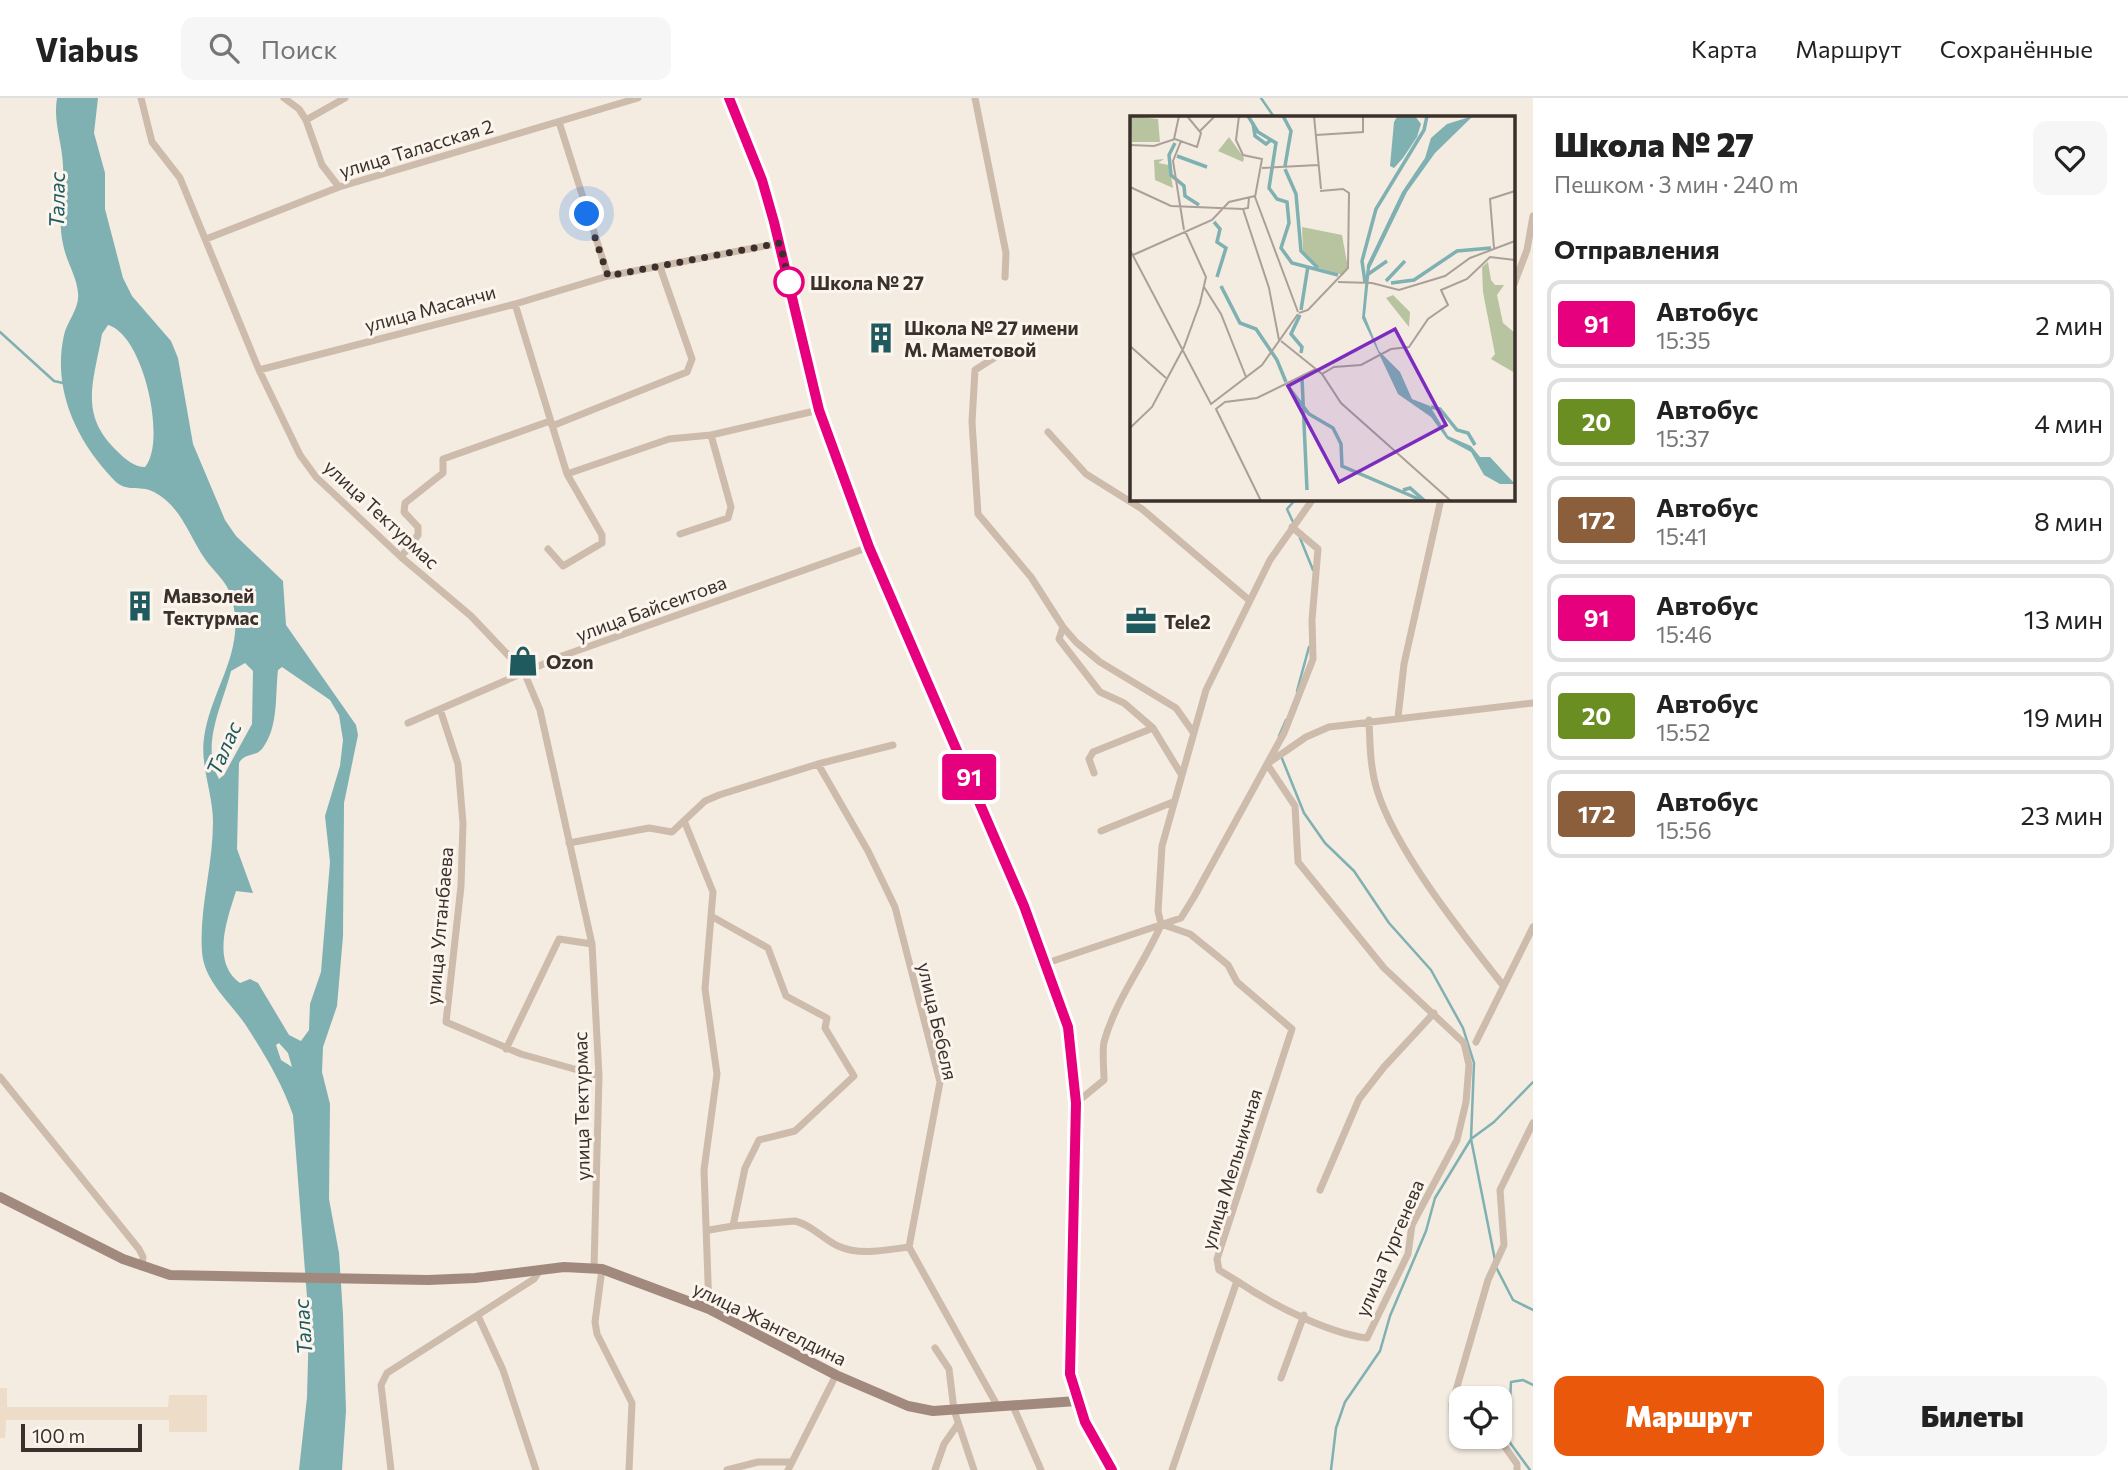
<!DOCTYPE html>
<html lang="ru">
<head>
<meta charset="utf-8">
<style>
  :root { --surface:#fff; --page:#f6f6f6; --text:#222; --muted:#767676; --line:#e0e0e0; --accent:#ea580c }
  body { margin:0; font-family:Commissioner,sans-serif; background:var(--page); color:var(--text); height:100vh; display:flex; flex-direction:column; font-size:26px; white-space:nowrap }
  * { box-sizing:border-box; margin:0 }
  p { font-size:23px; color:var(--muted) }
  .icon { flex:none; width:38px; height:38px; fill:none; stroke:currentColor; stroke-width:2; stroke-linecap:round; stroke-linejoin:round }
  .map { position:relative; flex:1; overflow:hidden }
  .panel { display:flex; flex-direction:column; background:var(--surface); width:595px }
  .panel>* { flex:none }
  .badge { padding:0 14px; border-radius:5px; font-size:24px; line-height:46px }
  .tools { position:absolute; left:1449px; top:1288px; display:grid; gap:14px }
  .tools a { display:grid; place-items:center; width:63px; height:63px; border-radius:14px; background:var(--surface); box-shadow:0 2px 5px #0004; font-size:35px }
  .scale { position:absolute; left:21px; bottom:18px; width:121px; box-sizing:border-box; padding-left:7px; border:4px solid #3b302b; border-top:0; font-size:19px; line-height:24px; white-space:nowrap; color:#3b302b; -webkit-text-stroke:5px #fbf5ee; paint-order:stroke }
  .you { position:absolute; width:35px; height:35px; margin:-18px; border:5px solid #fff; border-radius:50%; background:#1a73e8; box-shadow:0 0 0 10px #1a73e833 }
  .map>.badge { position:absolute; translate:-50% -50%; box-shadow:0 0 0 4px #fff }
  h2 { padding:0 21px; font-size:26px; line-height:63px }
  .round { display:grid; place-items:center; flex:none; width:74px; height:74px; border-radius:14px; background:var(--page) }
  .head { display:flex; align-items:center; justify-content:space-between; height:119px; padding:0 21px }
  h1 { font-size:33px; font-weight:800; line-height:52px }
  .primary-button { display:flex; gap:14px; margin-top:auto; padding:14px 21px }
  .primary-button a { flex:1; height:80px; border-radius:14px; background:var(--accent); color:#fff; font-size:28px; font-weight:800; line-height:80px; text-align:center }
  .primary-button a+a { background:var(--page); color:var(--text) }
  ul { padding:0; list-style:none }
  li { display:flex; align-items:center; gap:21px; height:88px; margin:0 14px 10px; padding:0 7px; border:4px solid var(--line); border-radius:14px }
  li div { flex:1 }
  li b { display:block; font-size:26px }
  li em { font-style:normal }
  li .badge { min-width:77px; font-weight:700; text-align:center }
  header { display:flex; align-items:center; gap:42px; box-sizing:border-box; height:98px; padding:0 35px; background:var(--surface); border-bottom:2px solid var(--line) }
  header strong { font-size:33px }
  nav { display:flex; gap:38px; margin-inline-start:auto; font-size:24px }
  .search { width:490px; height:63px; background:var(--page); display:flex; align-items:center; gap:18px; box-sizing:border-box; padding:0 24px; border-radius:14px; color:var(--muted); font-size:26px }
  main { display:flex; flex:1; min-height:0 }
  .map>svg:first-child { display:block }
  .plaza { fill:#ecdcc8 }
  .water { fill:#7fb0b2; fill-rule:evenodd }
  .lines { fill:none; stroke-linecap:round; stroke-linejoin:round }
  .stream { stroke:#7fb0b2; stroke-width:2.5 }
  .street { stroke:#cdbbac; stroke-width:7 }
  .secondary { stroke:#a18a7d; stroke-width:10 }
  .primary { stroke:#7d675c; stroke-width:10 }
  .line-casing { stroke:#fff; stroke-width:16 }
  .line { stroke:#e6007e; stroke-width:10 }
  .walk { stroke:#3b302b; stroke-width:7; stroke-dasharray:0 12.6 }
  .stop-dot { fill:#fff; stroke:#e6007e; stroke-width:3.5 }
  .labels { text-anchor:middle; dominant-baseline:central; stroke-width:6; stroke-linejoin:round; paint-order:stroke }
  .street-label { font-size:19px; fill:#3b302b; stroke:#fbf5ee }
  .stop-label { font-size:19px; font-weight:bold; fill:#3b302b; stroke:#fbf5ee; text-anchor:start }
  .poi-label { font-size:19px; font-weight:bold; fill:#3b302b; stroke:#fbf5ee; text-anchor:start }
  .water-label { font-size:21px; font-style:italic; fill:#1f5a5e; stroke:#fbf5ee }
  .inset-river { fill:none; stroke:#7fb0b2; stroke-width:3.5 }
  .inset-road { fill:none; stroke:#aaa098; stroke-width:2 }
  .view { fill:#7b2cbf; fill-opacity:0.15; stroke:#7b2cbf; stroke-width:3.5 }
  .inset-edge { fill:none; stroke:#3b302b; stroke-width:3.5 }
</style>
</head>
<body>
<header>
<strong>Viabus</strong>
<div class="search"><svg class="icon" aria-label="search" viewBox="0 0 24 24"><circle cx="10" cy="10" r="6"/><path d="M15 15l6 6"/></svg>Поиск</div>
<nav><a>Карта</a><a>Маршрут</a><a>Сохранённые</a></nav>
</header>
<main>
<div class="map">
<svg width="1533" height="1372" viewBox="0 0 1533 1372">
  <rect width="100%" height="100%" fill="#f4ebe1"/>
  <!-- plaza -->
  <path class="plaza" d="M 0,1290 L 7,1290 L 7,1309 L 168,1309 L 169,1297 L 207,1297 L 207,1334 L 169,1334 L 169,1322 L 6,1322 L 5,1340 L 0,1340 Z"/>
  <!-- water -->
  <path class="water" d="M 57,0 L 98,0 L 94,35 L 105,75 L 105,111 L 123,180 L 132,198 L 171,243 L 178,260 L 193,346 L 225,422 L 236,438 L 283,483 L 286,527 L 356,627 L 358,637 L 344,705 L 343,838 L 337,908 L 323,949 L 322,974 L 330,1006 L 329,1101 L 339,1155 L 343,1217 L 346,1313 L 342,1372 L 299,1372 L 307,1299 L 309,1225 L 293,1017 C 282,985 264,955 245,926 C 230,904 204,883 202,854 C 199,811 213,768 213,724 C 213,696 200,667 204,640 C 211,589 248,552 231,498 C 226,482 214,474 205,461 C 189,438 181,408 154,394 C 139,386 126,396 113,381 C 76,342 52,291 64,237 C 67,223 80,210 78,195 C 77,179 66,163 63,146 C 57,119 64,94 63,67 C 62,44 53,24 57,0 ZM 108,227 C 144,237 167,344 145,369 C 134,369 125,361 117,353 C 78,316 94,283 102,236 ZM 245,565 L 253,573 L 252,626 L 224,677 L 219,681 C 200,647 223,606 231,573 ZM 282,569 L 330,602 L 339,617 L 343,642 L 340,668 L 325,718 L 330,764 L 321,874 L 310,906 L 309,932 L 301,943 L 289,937 L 258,885 L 250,881 L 240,885 C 211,864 227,822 236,793 L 253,795 L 237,751 L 239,665 C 244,655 255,659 262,651 C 279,629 275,597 278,572 ZM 279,945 L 288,955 L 292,969 L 281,962 L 276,947 Z"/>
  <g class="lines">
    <!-- stream -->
    <path class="stream" d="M 1261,0 L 1274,19
      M 0,234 L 54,283 L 63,285
      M 1293,424 L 1287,411 L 1296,401
      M 1300,440 L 1313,472
      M 1297,593 L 1309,549
      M 1279,638 L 1286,622
      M 1281,658 L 1304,715 L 1325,745 L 1354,773 L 1389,825 L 1431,872 L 1463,930 L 1474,965 L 1471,1041 L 1495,1162
      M 1496,1169 L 1513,1202 L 1533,1212
      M 1331,1372 L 1336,1330 L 1345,1304 L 1380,1253 L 1390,1218 L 1426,1133 L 1435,1100 L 1471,1041 L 1494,1024 L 1533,984
      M 1530,1372 L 1508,1342 L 1511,1284 L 1523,1282 L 1533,1287"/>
    <!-- street -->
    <path class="street" d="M 141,0 L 152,44 L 180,80 L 259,272 L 300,357 L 316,379 L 401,459 L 471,518 L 524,574 L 540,612 L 592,846 L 599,978 L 594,1170
      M 284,0 L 299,11 L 306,22
      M 975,0 L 1006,155 L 1005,179
      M 559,24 L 608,178
      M 339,89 L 322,67 L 306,22 L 345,0
      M 206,141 L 339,89 L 638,0
      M 1514,186 L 1527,152 L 1533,118
      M 515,206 L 567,376 L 602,437 L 602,445 L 563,468 L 548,451
      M 997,258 L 975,272 L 972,324 L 978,416 L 1031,479 L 1063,529 L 1076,544 L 1100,564 L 1176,610 L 1193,634
      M 259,272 L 515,206 L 608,178 L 780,145
      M 552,328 L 687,274 L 692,261 L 660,169
      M 1048,334 L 1086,376 L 1142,411 L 1249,502
      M 567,376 L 669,341 L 711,337 L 819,312
      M 680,436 L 728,420 L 731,409 L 711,337
      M 401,459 L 418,437 L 418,429 L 404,414 L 405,405 L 443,375 L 443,361 L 550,323
      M 1063,529 L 1059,541 L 1100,594 L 1124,605 L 1153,630 L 1181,676
      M 440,611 L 458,666 L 463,725 L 461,788 L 446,924 L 521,956 L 599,978
      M 1398,619 L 1404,566 L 1441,401
      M 1369,622 C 1370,646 1370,669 1377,692 C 1396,753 1462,835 1502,886
      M 408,625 L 562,558 L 869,449
      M 818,666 L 868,753 L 895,809 L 940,984 L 909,1149 L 998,1309
      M 1094,675 L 1089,661 L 1093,654 L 1153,630
      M 685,725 L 713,794 L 705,891 L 717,976 L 704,1072 L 709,1211
      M 1101,733 L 1173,704
      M 569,745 L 649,730 L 672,734 L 705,703 L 719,697 L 818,666 L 893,647
      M 1047,865 L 1181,820 L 1194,799 L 1284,635 L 1313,561 L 1312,522 L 1318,451 L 1292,429
      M 1476,944 L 1533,829
      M 506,951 L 559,841 L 592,846
      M 0,979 L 139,1151 L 143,1159 L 142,1169
      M 1076,1005 L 1104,982 C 1104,971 1102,955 1104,944 C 1116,901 1144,866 1161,827
      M 1320,1092 L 1359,1001 L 1384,969 L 1434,915
      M 733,1128 L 795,1123 C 812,1127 823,1141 838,1148 C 860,1158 886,1152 909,1149
      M 709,1132 L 733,1128 L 745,1070 L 759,1042 L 795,1033 L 854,978 L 825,930 L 827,920 L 786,898 L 768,850 L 711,818
      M 602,1171 L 595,1224 L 597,1236 L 632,1305 L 629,1372
      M 1237,1183 C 1271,1206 1327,1235 1367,1240 L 1408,1156 L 1412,1127 L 1457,1042 L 1466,1004 L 1469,967 L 1464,945 L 1384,870 L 1298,764 L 1295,708 L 1267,666 L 1306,639 L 1329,629 L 1533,605
      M 478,1218 L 503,1272 L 536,1372
      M 935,1250 L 949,1271 L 954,1312 L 974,1372
      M 1281,1280 L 1304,1217
      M 1013,1308 L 1041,1372
      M 1461,1330 L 1453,1328 L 1452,1306 L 1488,1182 L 1504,1147 L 1500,1092 L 1533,1025
      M 1498,1339 L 1517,1366 L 1517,1372
      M 391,1372 L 381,1287 L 387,1275 L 534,1181 L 541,1171
      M 727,1372 L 758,1364 L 792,1364
      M 788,1372 L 836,1277
      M 935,1372 L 944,1346 L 958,1326
      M 1172,1372 L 1237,1183 L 1219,1172 L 1217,1161 L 1292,931 L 1237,884 L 1228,867 L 1216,857 L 1190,836 L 1161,826 L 1158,813 L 1162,748 L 1206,592 L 1270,462 L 1313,401"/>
    <!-- secondary -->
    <path class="secondary" d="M 0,1099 L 123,1161 L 170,1177 L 428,1182 L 475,1180 L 564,1169 L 602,1171 L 709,1211 L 836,1277 L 908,1308 L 933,1313 L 1077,1303"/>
    <!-- primary -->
    <path class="primary" d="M 729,0 L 762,82 L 780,145 L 819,312 L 869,449 L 1024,808 L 1068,930 L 1076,1005 L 1070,1276 L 1085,1324 L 1112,1372"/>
  </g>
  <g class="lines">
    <!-- line casing -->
    <g class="line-casing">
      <path id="line" d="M 729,0 L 762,82 L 774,124 L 819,312 L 869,449 L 1024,808 L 1068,929 L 1076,1005 L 1070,1276 L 1085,1324 L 1112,1372"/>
    </g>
    <!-- line -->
    <use href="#line" class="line"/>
    <!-- walk -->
    <path class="walk" d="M 587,116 L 608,178 L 780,145 L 790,188 L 789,184"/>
  </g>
  <!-- icons -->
  <defs>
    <g id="building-bare" transform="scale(2.415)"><path d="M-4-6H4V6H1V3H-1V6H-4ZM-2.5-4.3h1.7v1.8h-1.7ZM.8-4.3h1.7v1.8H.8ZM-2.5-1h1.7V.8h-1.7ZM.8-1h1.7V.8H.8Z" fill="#1f5a5e" stroke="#fbf5ee" stroke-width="2.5" paint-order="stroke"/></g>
    <g id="office-bare" transform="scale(2.415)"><path d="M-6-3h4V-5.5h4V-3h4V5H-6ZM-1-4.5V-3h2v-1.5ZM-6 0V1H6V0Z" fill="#1f5a5e" stroke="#fbf5ee" stroke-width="2.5" paint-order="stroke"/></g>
    <g id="shop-bare" transform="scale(2.415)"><path d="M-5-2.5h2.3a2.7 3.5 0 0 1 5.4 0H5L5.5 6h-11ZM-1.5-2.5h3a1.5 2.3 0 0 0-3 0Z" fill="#1f5a5e" stroke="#fbf5ee" stroke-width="2.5" paint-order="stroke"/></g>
  </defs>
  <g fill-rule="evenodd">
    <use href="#building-bare" x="881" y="240"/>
    <use href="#building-bare" x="140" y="508"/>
    <use href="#office-bare" x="1141" y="523"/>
    <use href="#shop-bare" x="523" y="563"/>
  </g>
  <!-- markers -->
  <circle class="stop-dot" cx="789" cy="184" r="14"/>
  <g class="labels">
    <!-- street labels -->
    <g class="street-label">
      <text transform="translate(416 50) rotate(-17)">улица Таласская 2</text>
      <text transform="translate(430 210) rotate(-15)">улица Масанчи</text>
      <text transform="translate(382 416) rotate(43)">улица Тектурмас</text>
      <text transform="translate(651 510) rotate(-20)">улица Байсеитова</text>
      <text transform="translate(439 828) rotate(-85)">улица Ултанбаева</text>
      <text transform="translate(938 923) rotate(77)">улица Бебеля</text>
      <text transform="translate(581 1008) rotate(-91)">улица Тектурмас</text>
      <text transform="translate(1231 1071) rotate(-73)">улица Мельничная</text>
      <text transform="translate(1389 1150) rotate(-67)">улица Тургенева</text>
      <text transform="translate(770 1225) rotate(26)">улица Жангелдина</text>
    </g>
    <!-- stop labels -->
    <g class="stop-label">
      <text x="810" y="184">Школа № 27</text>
    </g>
    <!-- poi labels -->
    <g class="poi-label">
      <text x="904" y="229">Школа № 27 имени<tspan x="904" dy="22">М. Маметовой</tspan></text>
      <text x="163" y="497">Мавзолей<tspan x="163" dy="22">Тектурмас</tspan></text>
      <text x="1164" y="523">Tele2</text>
      <text x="546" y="563">Ozon</text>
    </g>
    <!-- water labels -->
    <g class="water-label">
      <text transform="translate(56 102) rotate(-89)">Талас</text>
      <text transform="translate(223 650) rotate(-66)">Талас</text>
      <text transform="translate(302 1229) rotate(-94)">Талас</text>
    </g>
  </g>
  <!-- overview -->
  <g transform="translate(1130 18)">
    <rect width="385" height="385" fill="#f4ebe1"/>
    <path d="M 172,111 L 212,119 L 218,152 L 213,159 L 189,152 L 173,136 Z" fill="#b8c4a0"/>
    <path d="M 358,146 L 361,164 L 365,169 L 374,169 L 367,179 L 373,207 L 385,217 L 385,257 L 361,243 L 365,238 L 353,176 L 352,151 ZM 263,179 L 280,196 L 279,211 L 256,182 Z" fill="#b8c4a0"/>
    <path d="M 0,0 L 28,3 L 30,26 L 2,26 ZM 99,21 L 114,42 L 113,46 L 88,35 ZM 34,43 L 28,47 L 39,49 L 43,72 L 25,64 L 24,44 Z" fill="#b8c4a0"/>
    <path d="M 285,0 L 291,8 L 287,21 L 273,42 L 264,52 L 260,50 L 264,6 L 267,1 ZM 343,0 L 305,37 L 277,76 L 240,152 L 235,200 L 249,235 L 270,256 L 282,283 L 300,290 L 318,320 L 341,330 L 350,341 L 360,341 L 385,368 L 370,368 L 354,359 L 341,336 L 317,323 L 301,301 L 268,278 L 232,202 L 237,149 L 272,76 L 295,42 L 301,22 L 317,8 Z" fill="#7fb0b2"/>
    <path class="inset-river" d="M 118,0 L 128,16 L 146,27 L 139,72 L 147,83 L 157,86 L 159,107 L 151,132 L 162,147 L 208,159M 153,0 L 161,15 L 155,50M 123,7 L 125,20 L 136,28 L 142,23M 45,27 L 39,39 L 41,59 L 54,70 L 55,80 L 69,89M 47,40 L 77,51M 155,53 L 166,78 L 171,135 L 188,152M 84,106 L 90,113 L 87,126 L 96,132 L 87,161M 237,159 L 257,145M 256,165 L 275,145M 235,166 L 232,145 L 246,93 L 294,14 L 297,0M 261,167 L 284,164 L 327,135 L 361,132M 91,170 L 110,207 L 126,213 L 147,244 L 156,266M 171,194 L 178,150M 170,199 L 161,218 L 172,231 L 171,237M 172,262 L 177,374M 157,269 L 179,298 L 203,312 L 211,328 L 212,350 L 291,384M 301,291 L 310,293 L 327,314 L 338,317 L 345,329M 273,374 L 280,372 L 295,385"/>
    <path class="inset-road" d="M 109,0 L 106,24 L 113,39 L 132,43 L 125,81M 184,0 L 191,73M 70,15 L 85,0M 186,19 L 233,16 L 233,0M 44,23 L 49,0M 51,25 L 43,45 L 54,114M 0,29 L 24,30 L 45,23 L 67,31 L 71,17 L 57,0M 132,52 L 188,49M 0,71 L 41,90 L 113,93 L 118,92 L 119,82M 125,81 L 168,196M 113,93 L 139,172 L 149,224M 364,132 L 360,83 L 385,75M 0,134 L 81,288 L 132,249 L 168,198M 3,139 L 82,104 L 99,86 L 125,80M 208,166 L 242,167 L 269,174 L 315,160 L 340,142 L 385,125M 74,171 L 91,198 L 116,261M 169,197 L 178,194 L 218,152 L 219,77 L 213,73 L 190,75M 151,225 L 192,258 L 211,287 L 321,385M 0,230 L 36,262M 192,258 L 204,251 L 231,249 L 261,233 L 279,231 L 298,203 L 318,189 L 311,174 L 337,163 L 360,141 L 385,144M 0,312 L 22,291 L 54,231 L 70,187 L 76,161 L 55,115M 131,385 L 86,293 L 95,286 L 127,282 L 186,253"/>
    <path class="view" d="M 265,213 L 316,309 L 209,366 L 158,270 Z"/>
    <rect width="385" height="385" class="inset-edge"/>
  </g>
</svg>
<div class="tools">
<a><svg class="icon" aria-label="locate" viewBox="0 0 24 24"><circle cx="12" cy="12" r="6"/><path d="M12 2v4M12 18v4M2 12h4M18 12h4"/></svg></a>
</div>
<div class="scale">100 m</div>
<div class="you" style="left:587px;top:116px"></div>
<b class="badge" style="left:969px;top:679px;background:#e6007e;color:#fff">91</b>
</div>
<section class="panel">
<div class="head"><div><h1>Школа № 27</h1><p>Пешком · 3 мин · 240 m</p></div><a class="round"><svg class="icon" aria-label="heart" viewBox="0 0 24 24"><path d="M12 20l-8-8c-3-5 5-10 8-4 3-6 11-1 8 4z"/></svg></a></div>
<h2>Отправления</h2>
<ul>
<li><span class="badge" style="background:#e6007e;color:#fff">91</span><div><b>Автобус</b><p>15:35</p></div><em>2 мин</em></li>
<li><span class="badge" style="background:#6b8e23;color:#fff">20</span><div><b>Автобус</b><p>15:37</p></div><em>4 мин</em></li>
<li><span class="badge" style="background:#8b5e3c;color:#fff">172</span><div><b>Автобус</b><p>15:41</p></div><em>8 мин</em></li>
<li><span class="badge" style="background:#e6007e;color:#fff">91</span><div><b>Автобус</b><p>15:46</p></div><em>13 мин</em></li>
<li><span class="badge" style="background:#6b8e23;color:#fff">20</span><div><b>Автобус</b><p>15:52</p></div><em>19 мин</em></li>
<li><span class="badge" style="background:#8b5e3c;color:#fff">172</span><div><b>Автобус</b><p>15:56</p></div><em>23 мин</em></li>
</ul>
<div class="primary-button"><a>Маршрут</a><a>Билеты</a></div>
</section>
</main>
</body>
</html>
